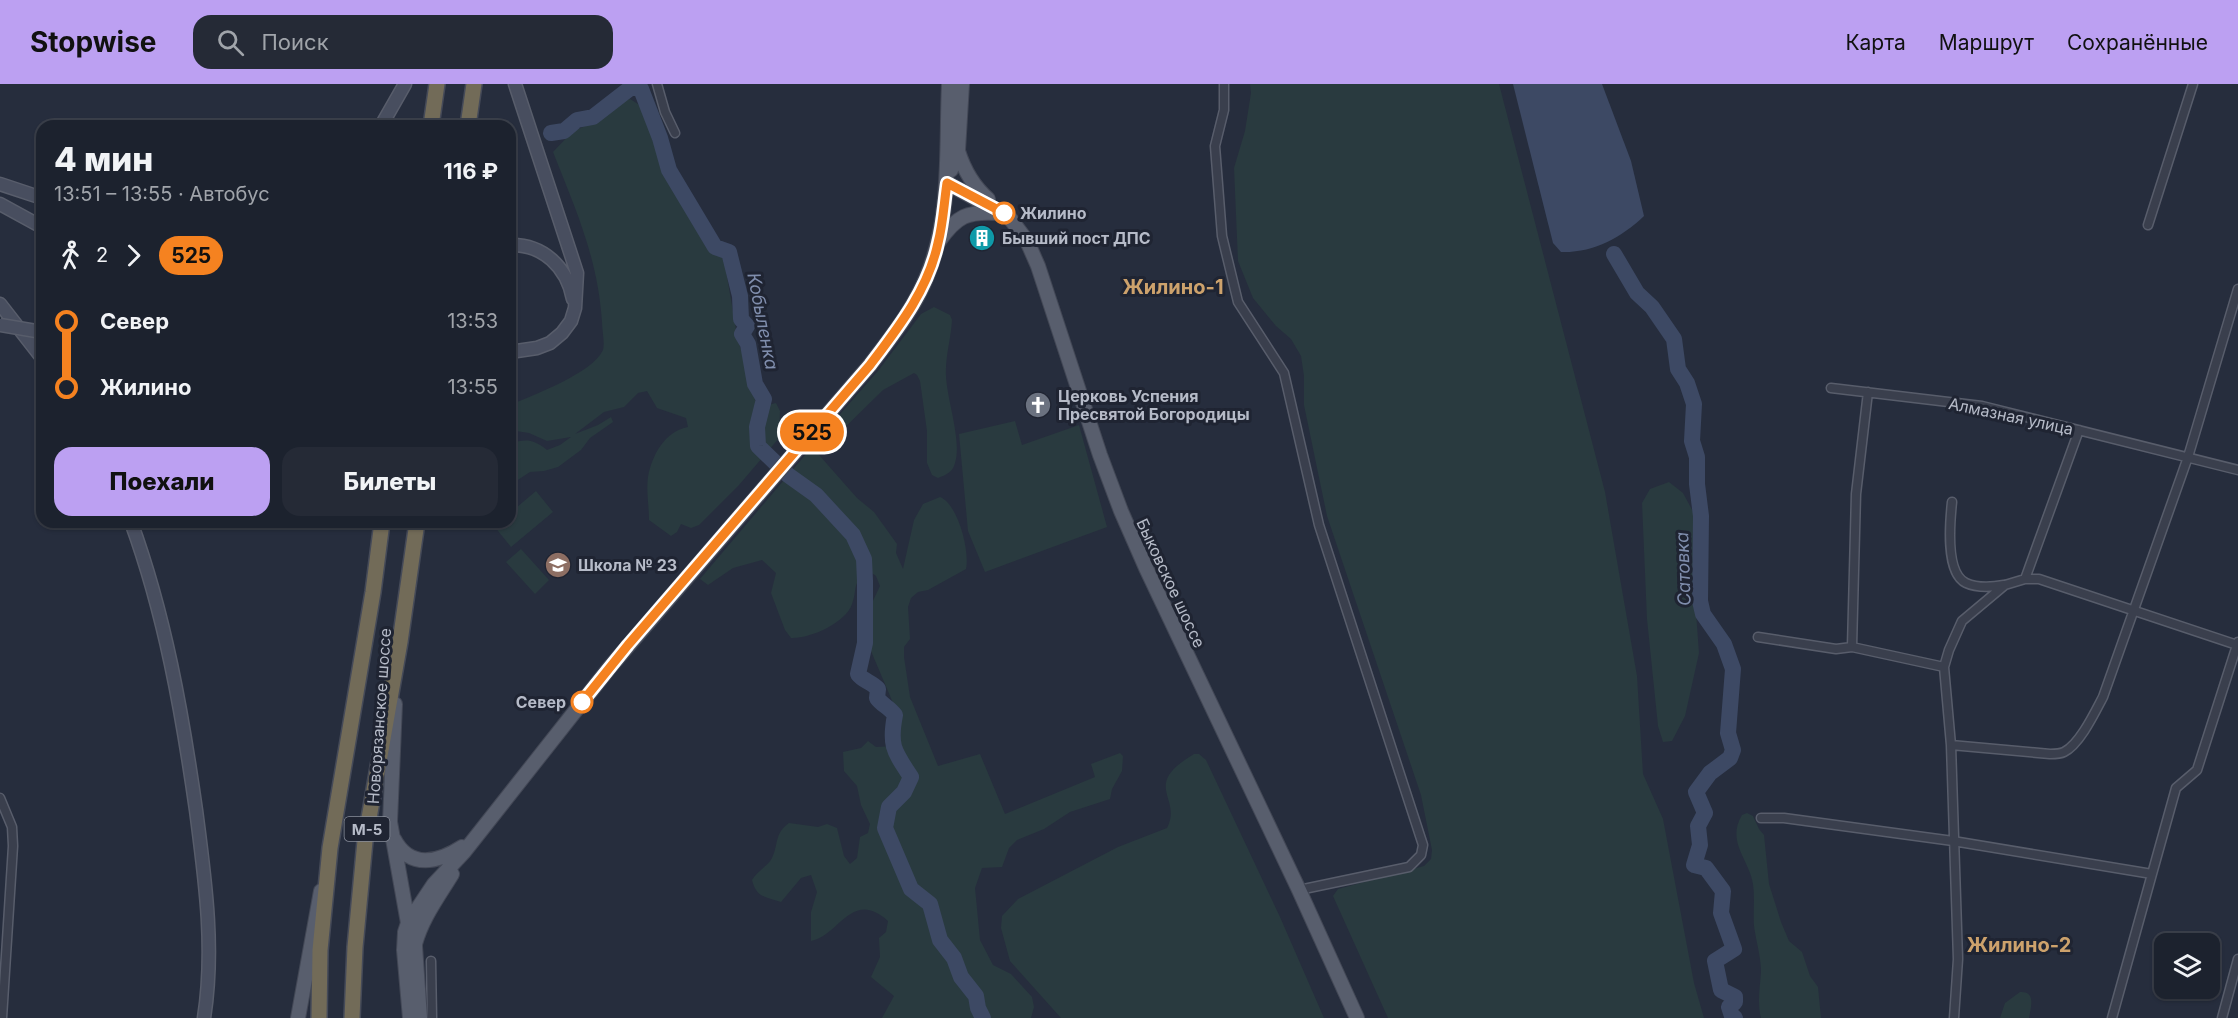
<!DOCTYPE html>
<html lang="ru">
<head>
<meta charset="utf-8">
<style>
  :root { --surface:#1c222e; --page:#252a36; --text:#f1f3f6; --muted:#a0a4aa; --line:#3a3f4a; --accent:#bca0f2 }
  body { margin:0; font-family:Inter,sans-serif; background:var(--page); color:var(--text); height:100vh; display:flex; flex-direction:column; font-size:22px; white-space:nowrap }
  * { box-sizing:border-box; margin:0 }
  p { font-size:20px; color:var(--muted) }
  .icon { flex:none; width:33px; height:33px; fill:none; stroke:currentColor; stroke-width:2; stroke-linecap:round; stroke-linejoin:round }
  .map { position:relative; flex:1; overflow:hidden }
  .side { position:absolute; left:36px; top:36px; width:480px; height:408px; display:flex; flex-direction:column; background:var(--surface); border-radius:18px; box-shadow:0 2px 4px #0004,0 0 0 2px var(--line) }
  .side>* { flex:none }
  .badge { padding:0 12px; border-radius:20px; font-size:21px; line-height:39px }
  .tools { position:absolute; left:2154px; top:849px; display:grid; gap:12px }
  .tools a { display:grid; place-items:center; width:66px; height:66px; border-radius:12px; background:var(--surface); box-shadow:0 2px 4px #0004,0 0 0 2px var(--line); font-size:30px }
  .map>.badge { position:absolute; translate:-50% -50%; box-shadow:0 0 0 3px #fff }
  .legs { display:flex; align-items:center; gap:9px; height:66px; padding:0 18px; font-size:20px }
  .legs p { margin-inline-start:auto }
  .summary { display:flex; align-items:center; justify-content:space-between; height:102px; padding:0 18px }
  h1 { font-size:33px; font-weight:800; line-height:45px }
  .button { display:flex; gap:12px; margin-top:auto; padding:12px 18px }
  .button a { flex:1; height:69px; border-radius:18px; background:var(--accent); color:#111; font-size:24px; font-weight:800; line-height:69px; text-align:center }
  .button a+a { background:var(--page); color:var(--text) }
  ul { padding:0 18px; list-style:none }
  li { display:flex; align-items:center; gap:21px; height:66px; font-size:22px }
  li i { display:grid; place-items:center; width:9px; height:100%; margin:0 8px; background:currentColor }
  li i::after { content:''; width:15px; height:15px; margin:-8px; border:4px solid; border-radius:50%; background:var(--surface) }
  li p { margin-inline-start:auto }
  li:first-child i { background:linear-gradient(#0000 50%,currentColor 0) }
  li:last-child i { background:linear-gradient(currentColor 50%,#0000 0) }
  header { display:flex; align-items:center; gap:36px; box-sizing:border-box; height:84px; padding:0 30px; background:var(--accent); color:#111 }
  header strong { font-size:28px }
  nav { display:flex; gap:33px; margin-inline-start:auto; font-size:21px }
  .search { width:420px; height:54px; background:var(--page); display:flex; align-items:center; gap:15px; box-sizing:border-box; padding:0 21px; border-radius:18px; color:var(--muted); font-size:22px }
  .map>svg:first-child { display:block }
  .green { fill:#293a3f }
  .water { fill:#3d4964 }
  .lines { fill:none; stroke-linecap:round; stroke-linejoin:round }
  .river { stroke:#3d4964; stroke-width:16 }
  .street-casing { stroke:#585d6b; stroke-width:11 }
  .secondary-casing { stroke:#585d6b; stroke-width:15 }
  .primary-casing { stroke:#434856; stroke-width:16 }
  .highway-casing { stroke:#454a58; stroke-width:18 }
  .street { stroke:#3a3f4d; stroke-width:8 }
  .secondary { stroke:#484e5f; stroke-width:12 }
  .primary { stroke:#585e6d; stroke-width:14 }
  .highway { stroke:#726b58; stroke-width:15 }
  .secondary-bridge-casing { stroke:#585d6b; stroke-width:15; stroke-linecap:butt }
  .secondary-bridge { stroke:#484e5f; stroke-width:12 }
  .line-1-casing { stroke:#fff; stroke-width:14 }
  .line-1 { stroke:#f58220; stroke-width:9 }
  .stop-1-dot { fill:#fff; stroke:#f58220; stroke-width:3 }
  .labels { text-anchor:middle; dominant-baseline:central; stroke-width:6; stroke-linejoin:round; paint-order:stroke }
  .shield { fill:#1f2432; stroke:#898e9b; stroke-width:1.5 }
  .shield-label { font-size:15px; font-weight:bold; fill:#b6bbc8 }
  .stop-label { font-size:16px; font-weight:bold; fill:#b6bbc8; stroke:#1f2432; text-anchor:start }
  .poi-label { font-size:16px; font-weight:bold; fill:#b6bbc8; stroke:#1f2432; text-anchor:start }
  .street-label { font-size:16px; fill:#b6bbc8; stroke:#1f2432 }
  .water-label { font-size:18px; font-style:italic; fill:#808ead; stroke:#1f2432 }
  .quarter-label { font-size:20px; font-weight:bold; fill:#cda26c; stroke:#1f2432 }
</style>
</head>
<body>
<header>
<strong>Stopwise</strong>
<div class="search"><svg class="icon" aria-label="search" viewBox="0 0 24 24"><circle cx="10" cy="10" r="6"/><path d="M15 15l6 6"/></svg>Поиск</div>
<nav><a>Карта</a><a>Маршрут</a><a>Сохранённые</a></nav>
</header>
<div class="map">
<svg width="2238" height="934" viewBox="0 0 2238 934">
  <rect width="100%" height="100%" fill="#262d3d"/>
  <!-- green -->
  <path class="green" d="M 1250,0 L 1499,0 L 1605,408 L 1637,592 L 1643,690 L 1663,735 L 1694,899 L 1704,934 L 1388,934 L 1333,812 L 1338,805 L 1424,782 L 1431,775 L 1432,766 L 1421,711 L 1327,432 L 1304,321 L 1304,292 L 1301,272 L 1291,255 L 1276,242 L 1253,214 L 1238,177 L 1234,84 L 1245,47 L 1251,9 Z
    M 630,15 L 638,20 L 644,28 L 664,91 L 712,166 L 724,175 L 738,257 L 753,300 L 756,324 L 776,319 L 780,327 L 779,354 L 739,401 L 699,441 L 691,444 L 681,440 L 677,448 L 671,452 L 649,436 C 649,422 646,406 648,393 C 652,371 665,347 688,343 L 686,334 L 657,324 L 647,307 L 638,309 L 624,323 L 604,328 L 575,350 L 598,341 L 611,333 L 613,338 L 590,354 L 581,366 L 558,383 L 544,387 L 530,388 L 510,401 L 510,359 C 527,355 533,355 547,366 L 560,361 L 571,353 L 547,357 L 529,349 L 510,346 L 510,321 C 533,311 593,289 603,266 C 605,259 602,246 602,238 C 598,175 576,126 553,68 L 572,48 L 594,38 L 621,18 Z
    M 934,223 L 950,231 L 952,236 C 951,255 945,273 946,292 C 947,316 962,357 955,379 C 953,388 946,391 938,394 L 932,391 L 927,379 L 927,347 L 920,297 L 917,291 L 914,289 L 883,306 L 830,358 L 819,354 L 878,287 L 921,230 Z
    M 1015,337 L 1022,361 L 1079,341 L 1107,443 L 985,488 L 968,447 L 959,350 Z
    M 812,363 L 857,414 L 874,428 L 897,460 L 896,469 L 903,485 L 914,436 L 923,420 L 940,413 C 958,420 970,467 966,485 L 928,506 L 918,508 L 911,514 L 908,523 L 910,555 L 904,563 L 904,573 L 910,613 L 938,682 L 980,670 L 1005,730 L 1095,693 L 1091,680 L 1120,669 L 1123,672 L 1122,687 L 1112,705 L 1110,715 L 1070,728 L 1044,745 L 1017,756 L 1009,764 L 1002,783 L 982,784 L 975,804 L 980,856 L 993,881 L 1011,890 L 1032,913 L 1034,923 L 1031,934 L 882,934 L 894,912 L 871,893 L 880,873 L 879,854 L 886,848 L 888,837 C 852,804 839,852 811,857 L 811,828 L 817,808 L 811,791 L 801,794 L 781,818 C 765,813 756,813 752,796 C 757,787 768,782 772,774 C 779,759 774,750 789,739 L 818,743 L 827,740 L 837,744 L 844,772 L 850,780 L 857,774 L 860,753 L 868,749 L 870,740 L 861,721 L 857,702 L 844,687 L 843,668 L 861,664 L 868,657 L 876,663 L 896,662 L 899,633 L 868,560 L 871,521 L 880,502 L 876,492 L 869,487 C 851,499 858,504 852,520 C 846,539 809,555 791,554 L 785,546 L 771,509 L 776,489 L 762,476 L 733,484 L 708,501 L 700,495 Z
    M 1669,398 L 1683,409 L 1696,433 L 1696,528 L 1699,569 L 1685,632 L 1672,657 L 1663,658 L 1658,642 L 1647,535 L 1642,419 L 1650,405 Z
    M 536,407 L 553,428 L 511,463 L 494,442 L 499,438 L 510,438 L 510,429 Z
    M 521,465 L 549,496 L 535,510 L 506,478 Z
    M 1194,670 L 1199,670 L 1206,676 L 1280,833 L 1324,934 L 1061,934 L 1010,877 L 1001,844 L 1002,832 L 1018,815 L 1118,763 L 1167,744 C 1183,713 1140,702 1194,670 Z
    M 1747,729 L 1753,732 L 1759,745 L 1764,751 L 1769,800 L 1781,838 L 1789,857 L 1802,868 L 1810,892 L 1818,903 L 1821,934 L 1761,934 C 1757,918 1760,904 1761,888 C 1761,873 1756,857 1754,842 C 1753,828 1755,814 1753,800 C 1749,775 1726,758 1742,731 Z
    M 2020,908 C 2036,907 2031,923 2029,934 L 2000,934 L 2005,919 Z"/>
  <!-- water -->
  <path class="water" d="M 1513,0 L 1602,0 L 1631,77 L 1644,132 C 1621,154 1593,169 1561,168 L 1553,159 Z"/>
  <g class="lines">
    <!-- river -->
    <path class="river" d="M 551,49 L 564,47 L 577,36 L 593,33 L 633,2 L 641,5 L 660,54 L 669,86 L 715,163 L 729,168 L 740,212 L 741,235 L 747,242 L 742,250 L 748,260 L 755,300 L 764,315 L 757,343 L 758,362 L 788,391 L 816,411 L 853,451 L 864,475 L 865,497 L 865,559 L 858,590 C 863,597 872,598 878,605 L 877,614 C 882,621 889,623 895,631 C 889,662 894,667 911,693 L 904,708 L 889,723 L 885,744 L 911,805 L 930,820 L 940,856 L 954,874 L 961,893 L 976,912 L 978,924 L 983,934
      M 1614,170 L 1637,209 L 1652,223 L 1674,255 L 1678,285 L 1687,299 L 1694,320 L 1692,357 L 1697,373 L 1697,400 L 1701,432 L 1700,517 L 1703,530 L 1724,560 L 1733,585 L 1728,649 L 1733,666 L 1730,674 L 1710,689 L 1696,708 L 1705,729 L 1698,742 L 1700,761 L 1694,781 L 1706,784 L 1723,807 L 1721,829 L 1734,865 L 1715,877 L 1721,906 L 1735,913 L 1735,918 L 1729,923 L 1732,932 L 1735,934"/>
    <!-- street casing -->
    <g class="street-casing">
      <path id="street" d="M 657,0 L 665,28 L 675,49
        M 1224,0 L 1224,26 L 1215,62 L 1222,152 L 1238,218 L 1284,289 L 1319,441 L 1423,761 L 1421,771 L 1409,783 L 1299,806
        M 2148,141 L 2193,0
        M 1831,304 L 1982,322 L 2238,386
        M 1952,418 C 1950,437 1945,489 1966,499 C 1977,504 1993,503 2004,501
        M 2025,495 L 2079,346
        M 1758,553 L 1836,565 L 1852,563 L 1944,583 L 1949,566 L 1962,537 L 2005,501 L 2025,495 L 2039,495 L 2237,561
        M 1852,563 L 1856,410 L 1868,308
        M 1944,583 L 1951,661 L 1958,875 L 1954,934
        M 1951,661 L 2050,670 C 2054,670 2060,670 2064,668 C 2080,660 2095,628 2103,613 L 2188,373 L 2238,205
        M 0,714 L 12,743 L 13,762 L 2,934
        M 1761,734 L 1784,734 L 1953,757 L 2152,790 L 2176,704 L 2197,686 L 2238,558
        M 431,877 L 432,934
        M 2112,934 L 2152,790
        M 2222,934 L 2238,875"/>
    </g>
    <!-- secondary casing -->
    <g class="secondary-casing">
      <path id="secondary" d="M 381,42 L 405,0
        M 0,100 L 42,114
        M 0,120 L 42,143
        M 510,161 C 543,160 567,183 573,215
        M 0,220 L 42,274
        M 510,268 L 537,264 L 550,259 L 562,249 L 571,237 L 575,224 L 577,189 L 515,0
        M 131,438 C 165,531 182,628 196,726 C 205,795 215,864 204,934"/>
    </g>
    <!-- primary casing -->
    <g class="primary-casing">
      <path id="primary" d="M 958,67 C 964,86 973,102 988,115
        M 951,86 L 958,66 L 962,0
        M 947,99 L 1009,133 L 1027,157 L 1038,182 L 1100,371 L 1121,427 L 1146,484 L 1299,806 L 1357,934
        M 939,157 C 957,132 967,127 998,129
        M 395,620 L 390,738 L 408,839 L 415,862 L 420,934
        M 394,755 C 410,786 439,778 462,763
        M 415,860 C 422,834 438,813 452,790
        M 298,934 L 321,807
        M 410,934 L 404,866 L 405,848 L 408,839 L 434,800 L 464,768 L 610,583 L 870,281 C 891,253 914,225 927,192 C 952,131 946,64 949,0"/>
    </g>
    <!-- highway casing -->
    <g class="highway-casing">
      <path id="highway" d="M 431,42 L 437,0
        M 468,42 L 474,0
        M 319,934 L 320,866 L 330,764 L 373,508 L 382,438
        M 352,934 L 355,863 L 365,757 L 400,558 L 417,438"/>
    </g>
    <!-- street -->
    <use href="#street" class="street"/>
    <!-- secondary -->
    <use href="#secondary" class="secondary"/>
    <!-- primary -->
    <use href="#primary" class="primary"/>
    <!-- highway -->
    <use href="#highway" class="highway"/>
    <!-- secondary-bridge casing -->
    <g class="secondary-bridge-casing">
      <path id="secondary-bridge" d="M 0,241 L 42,248"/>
    </g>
    <!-- secondary-bridge -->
    <use href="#secondary-bridge" class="secondary-bridge"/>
  </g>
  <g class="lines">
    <!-- line-1 casing -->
    <g class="line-1-casing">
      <path id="line-1" d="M 582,618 L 628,561 L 870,281 C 898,244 928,206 938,159 C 943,140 944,119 947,99 L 1004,129"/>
    </g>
    <!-- line-1 -->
    <use href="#line-1" class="line-1"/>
  </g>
  <!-- icons -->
  <defs>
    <g id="building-disc" transform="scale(1.35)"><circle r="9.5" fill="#0f9aa8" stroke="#1f2432"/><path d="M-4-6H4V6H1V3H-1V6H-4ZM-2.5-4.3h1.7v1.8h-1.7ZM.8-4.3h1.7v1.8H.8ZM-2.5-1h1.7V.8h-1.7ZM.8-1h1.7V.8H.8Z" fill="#fff"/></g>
    <g id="church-disc" transform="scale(1.35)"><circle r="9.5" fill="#6b7280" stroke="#1f2432"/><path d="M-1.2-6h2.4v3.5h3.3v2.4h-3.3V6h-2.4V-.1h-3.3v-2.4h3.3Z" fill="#fff"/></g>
    <g id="school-disc" transform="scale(1.35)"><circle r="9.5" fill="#8d6e63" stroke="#1f2432"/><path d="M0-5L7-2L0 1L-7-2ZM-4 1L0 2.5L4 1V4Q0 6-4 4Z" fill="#fff"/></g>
  </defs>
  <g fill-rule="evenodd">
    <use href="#building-disc" x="982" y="154"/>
    <use href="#church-disc" x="1038" y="321"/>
    <use href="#school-disc" x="558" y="481"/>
  </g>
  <!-- markers -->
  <g class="stop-1-dot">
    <circle cx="1004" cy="129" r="10"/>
    <circle cx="582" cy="618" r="10"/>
  </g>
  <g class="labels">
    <!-- shield labels -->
    <rect class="shield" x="344.5" y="733" width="45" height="24" rx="4.5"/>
    <g class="shield-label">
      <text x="367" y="745">М-5</text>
    </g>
    <!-- stop labels -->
    <g class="stop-label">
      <text x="1020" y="129">Жилино</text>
      <text x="566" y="618" text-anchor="end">Север</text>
    </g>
    <!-- poi labels -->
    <g class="poi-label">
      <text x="1002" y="154">Бывший пост ДПС</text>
      <text x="1058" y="312">Церковь Успения<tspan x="1058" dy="18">Пресвятой Богородицы</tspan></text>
      <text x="578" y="481">Школа № 23</text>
    </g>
    <!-- street labels -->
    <g class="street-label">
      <text transform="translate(2011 332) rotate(12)">Алмазная улица</text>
      <text transform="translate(1171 499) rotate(65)">Быковское шоссе</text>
      <text transform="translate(379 632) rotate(-86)">Новорязанское шоссе</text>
    </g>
    <!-- water labels -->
    <g class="water-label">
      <text transform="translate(763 237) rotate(79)">Кобыленка</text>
      <text transform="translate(1683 485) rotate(-92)">Сатовка</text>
    </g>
    <!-- quarter labels -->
    <g class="quarter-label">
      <text x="1173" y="203">Жилино-1</text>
      <text x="2019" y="861">Жилино-2</text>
    </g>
  </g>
</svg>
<div class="tools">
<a><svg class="icon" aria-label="layers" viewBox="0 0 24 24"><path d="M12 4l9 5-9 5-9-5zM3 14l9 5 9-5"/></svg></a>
</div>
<b class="badge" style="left:812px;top:348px;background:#f58220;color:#111">525</b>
<section class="side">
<div class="summary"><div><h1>4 мин</h1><p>13:51 – 13:55 · Автобус</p></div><b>116 ₽</b></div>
<div class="legs"><svg class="icon" aria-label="walk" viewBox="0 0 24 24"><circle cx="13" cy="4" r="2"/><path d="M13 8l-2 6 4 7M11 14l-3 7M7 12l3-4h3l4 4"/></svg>2<svg class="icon" aria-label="forward" viewBox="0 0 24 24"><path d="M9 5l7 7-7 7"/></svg><b class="badge" style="background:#f58220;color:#111">525</b></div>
<ul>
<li><i style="color:#f58220"></i><b>Север</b><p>13:53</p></li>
<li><i style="color:#f58220"></i><b>Жилино</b><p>13:55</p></li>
</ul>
<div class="button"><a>Поехали</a><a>Билеты</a></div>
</section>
</div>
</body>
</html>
